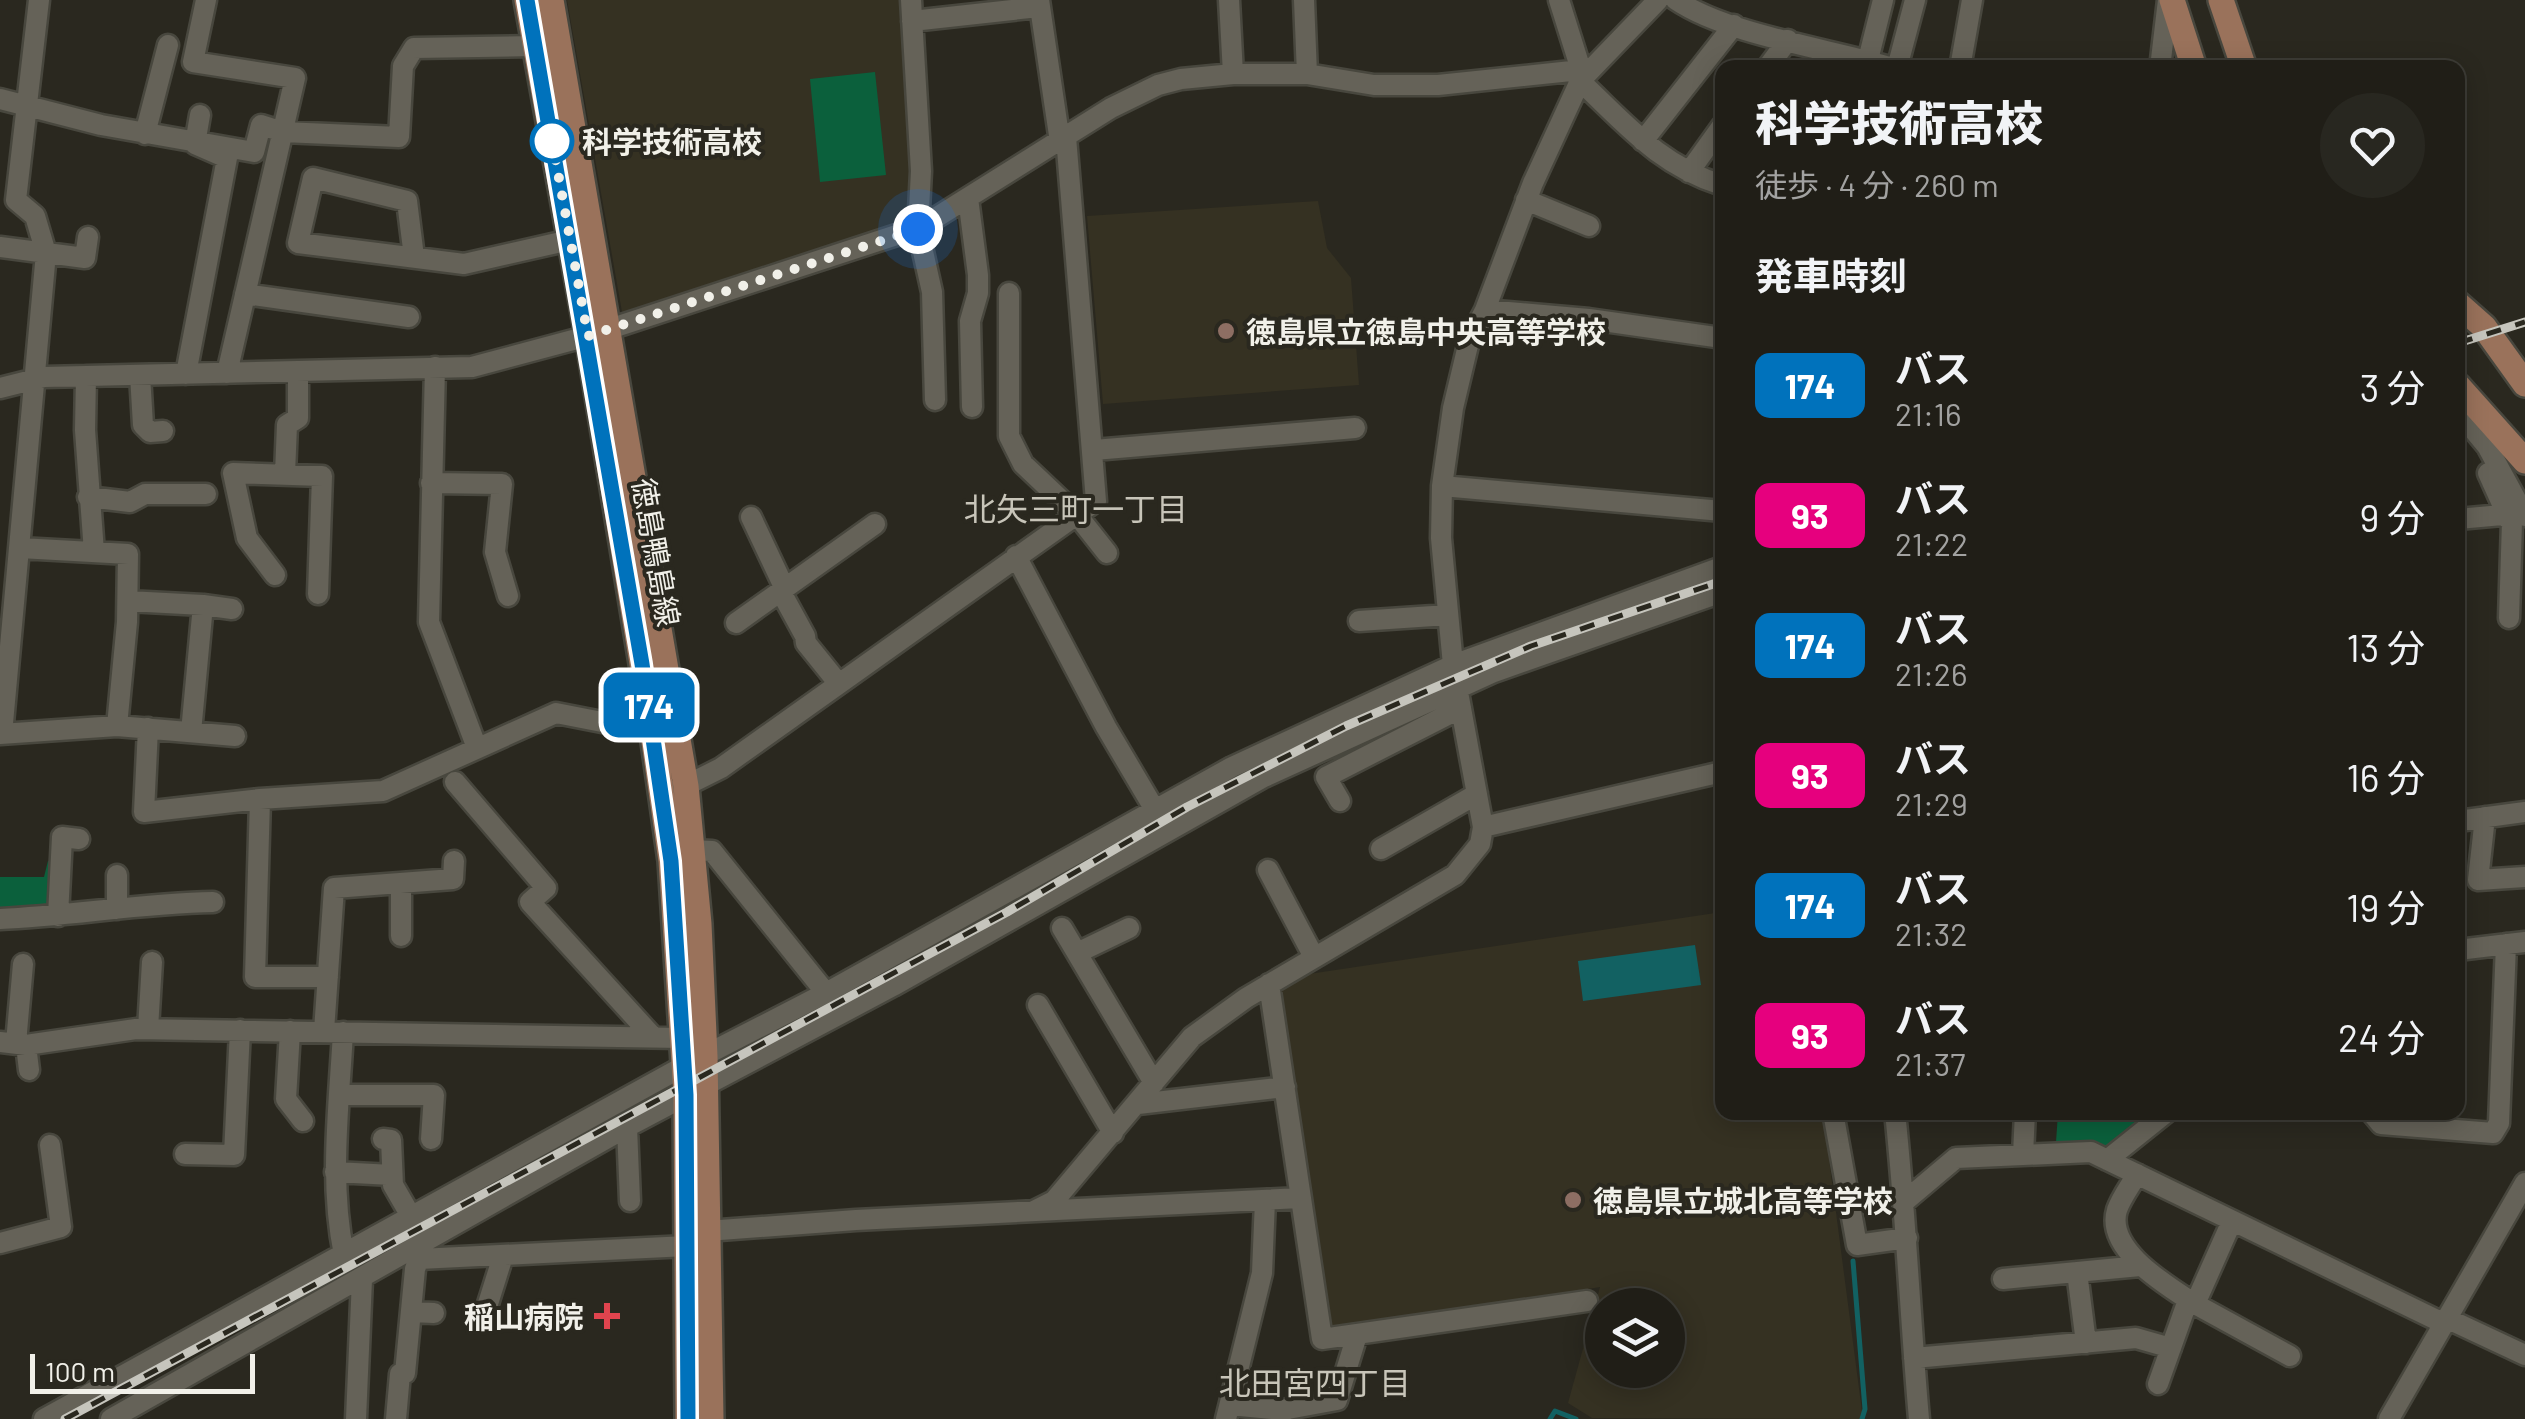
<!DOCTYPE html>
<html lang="ja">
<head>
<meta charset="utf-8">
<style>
  :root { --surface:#201e17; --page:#282720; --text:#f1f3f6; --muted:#a2a2a1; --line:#3d3c36 }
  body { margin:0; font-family:Barlow,"Noto Sans JP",sans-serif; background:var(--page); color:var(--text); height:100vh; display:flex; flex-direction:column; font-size:38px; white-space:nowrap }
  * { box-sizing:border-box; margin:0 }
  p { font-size:32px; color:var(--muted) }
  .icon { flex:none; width:55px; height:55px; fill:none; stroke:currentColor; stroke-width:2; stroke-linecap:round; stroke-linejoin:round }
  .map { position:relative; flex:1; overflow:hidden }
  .details { position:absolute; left:1715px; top:60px; width:750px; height:1060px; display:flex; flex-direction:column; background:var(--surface); border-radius:20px; box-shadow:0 5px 25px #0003,0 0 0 2px var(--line) }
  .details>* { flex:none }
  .badge { padding:0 20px; border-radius:15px; font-size:35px; line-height:65px }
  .buttons { position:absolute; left:1585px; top:1288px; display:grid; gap:20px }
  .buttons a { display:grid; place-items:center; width:100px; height:100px; border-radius:50%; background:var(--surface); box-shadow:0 5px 25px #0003,0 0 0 2px var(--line); font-size:50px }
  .scale { position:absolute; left:30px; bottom:25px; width:225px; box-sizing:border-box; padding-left:10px; border:5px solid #f1f0e9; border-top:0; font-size:28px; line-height:35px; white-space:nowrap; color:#f1f0e9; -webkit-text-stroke:8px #2a281f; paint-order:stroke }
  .you { position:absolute; width:50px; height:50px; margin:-25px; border:8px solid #fff; border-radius:50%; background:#1a73e8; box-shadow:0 0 0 15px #1a73e833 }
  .map>.badge { position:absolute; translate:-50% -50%; box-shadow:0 0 0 5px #fff }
  h2 { padding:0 40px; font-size:38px; line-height:90px }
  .round { display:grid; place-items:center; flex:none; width:105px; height:105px; border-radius:52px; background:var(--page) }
  .summary { display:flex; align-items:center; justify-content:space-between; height:170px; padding:0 40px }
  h1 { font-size:48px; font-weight:800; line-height:75px }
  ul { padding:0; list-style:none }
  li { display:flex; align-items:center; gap:30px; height:130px; padding:0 40px }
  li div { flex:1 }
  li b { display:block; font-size:38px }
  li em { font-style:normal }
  li .badge { min-width:110px; font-weight:700; text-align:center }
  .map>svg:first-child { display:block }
  .built { fill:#353122; fill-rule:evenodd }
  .green { fill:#0b603c }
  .water { fill:#126162 }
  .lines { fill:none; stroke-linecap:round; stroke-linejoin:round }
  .stream { stroke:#126162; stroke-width:5 }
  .minor-casing { stroke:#48473e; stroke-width:25 }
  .major-casing { stroke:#48473e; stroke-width:30 }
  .minor { stroke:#656258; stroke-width:20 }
  .major { stroke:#9a725b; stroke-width:25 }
  .rail-casing { stroke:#c6c5bd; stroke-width:9 }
  .rail { stroke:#2a281f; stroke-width:5; stroke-dasharray:15; stroke-linecap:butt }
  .line-casing { stroke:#fff; stroke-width:22 }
  .line { stroke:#0072bc; stroke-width:15 }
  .walk { stroke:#f1f0e9; stroke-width:10; stroke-dasharray:0 18 }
  .stop-dot { fill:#fff; stroke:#0072bc; stroke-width:5 }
  .education-dot { fill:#8d6e63; stroke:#2a281f; stroke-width:4 }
  .health-dot { fill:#e0444e; stroke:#2a281f; stroke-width:4 }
  .labels { text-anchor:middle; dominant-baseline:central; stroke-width:8; stroke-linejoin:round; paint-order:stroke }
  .stop-label { font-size:30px; font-weight:bold; fill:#f1f0e9; stroke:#2a281f; text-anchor:start }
  .poi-label { font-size:30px; font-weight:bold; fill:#f1f0e9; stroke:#2a281f; text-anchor:start }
  .street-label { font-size:30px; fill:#f1f0e9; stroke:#2a281f }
  .neighbourhood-label { font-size:32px; fill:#c8c5b9; stroke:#2a281f }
</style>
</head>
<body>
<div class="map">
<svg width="2525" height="1419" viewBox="0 0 2525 1419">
  <rect width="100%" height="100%" fill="#2a281f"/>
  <!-- built -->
  <path class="built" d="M 567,0 L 908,0 L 914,228 L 622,312 Z
    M 1318,201 L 1327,248 L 1351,278 L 1359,385 L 1103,404 L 1087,216 Z
    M 1722,912 L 1722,1112 L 1823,1113 L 1863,1419 L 1592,1418 L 1568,1403 L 1600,1287 L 1331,1332 L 1279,987 L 1309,974 ZM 1602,1305 L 1668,1305 L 1668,1370 L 1602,1370 Z"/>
  <!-- green -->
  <path class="green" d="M 875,72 L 886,175 L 820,182 L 810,79 Z
    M 48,861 L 53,862 L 49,910 L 0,908 L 0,877 L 44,877 Z
    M 2058,1113 L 2151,1113 L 2106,1153 L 2094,1144 L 2056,1142 Z"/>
  <!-- water -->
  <path class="water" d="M 1695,945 L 1701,985 L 1583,1001 L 1578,961 Z"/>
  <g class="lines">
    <!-- stream -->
    <path class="stream" d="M 1853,1261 L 1865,1409 L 1862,1419
      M 1550,1419 L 1555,1411 L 1576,1419"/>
    <!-- minor casing -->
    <g class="minor-casing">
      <path id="minor" d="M 206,0 L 193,62 L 295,78 L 227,373
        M 911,0 L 921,171 L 918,229 L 932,292 L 935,400
        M 1039,0 L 1060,142
        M 1229,0 L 1233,74
        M 1304,0 L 1307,74
        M 1559,0 L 1581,70
        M 1676,0 C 1728,35 1831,49 1893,68
        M 912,21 L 1039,7
        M 1868,60 L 1883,0
        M 1767,68 L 1788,40
        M 1897,68 L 1915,0
        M 1960,68 L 1972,0
        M 2160,68 L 2168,0
        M 1580,81 C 1627,125 1659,165 1722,185
        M 0,99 L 101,125 L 254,152 L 261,125 L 283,132 L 399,137 L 403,66 L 414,48 L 535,46
        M 145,134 L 168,45
        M 1643,141 L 1734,25
        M 1689,172 L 1722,126
        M 968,198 L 978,275 L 978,293 L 970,321 L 972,407
        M 1526,200 L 1589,226
        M 0,247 L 85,258 L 88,237
        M 414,257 L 407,201 L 313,178 L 298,243 L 464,264 L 570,240
        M 1009,293 L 1009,436 L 1023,464 L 1077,515 L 1107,553
        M 245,294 L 409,317
        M 1485,310 L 1589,319 L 1722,338
        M 435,367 L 429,622 L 477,748
        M 186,374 L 227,158 L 195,144 L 200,115
        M 140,375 L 143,425 L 150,432 L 163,431
        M 86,376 L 85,430 L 94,552
        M 0,388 L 44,377 L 472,367 L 588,336 L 921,227 L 1111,108 L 1158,85 L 1181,79 L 1233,74 L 1307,74 L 1374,85 L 1438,85 L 1590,69
        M 2458,411 L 2487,446 L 2525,516
        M 1094,450 L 1355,428
        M 2488,473 L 2502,504 L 2502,515
        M 285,474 L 287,425 L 298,418 L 298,371
        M 431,483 L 502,484 L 495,552 L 508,596
        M 1442,486 L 1722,511
        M 88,497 L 130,502 L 145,494 L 206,494
        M 751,517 L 784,587
        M 2458,519 L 2502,515 L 2513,521
        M 20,548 L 128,554 L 127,622 L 117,726
        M 1016,556 L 1106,727 L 1155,810
        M 275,575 L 247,538 L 233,473 L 322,476 L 318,594
        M 781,592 L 805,636 L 806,643 L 839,684
        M 128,601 L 203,605 L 191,732
        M 203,605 L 232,609
        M 2509,618 L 2512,521
        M 1359,621 L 1448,615
        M 736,623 L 875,524
        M 148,728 L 144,812 L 260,799
        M 0,734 L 117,726 L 235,736
        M 2,734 L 46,253 L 35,216 L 16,200 L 39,0
        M 455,782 L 546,888 L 530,902 L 653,1037
        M 675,791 L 721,768 L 1096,501 L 1066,137
        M 1340,801 L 1326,777 L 1461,708
        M 2485,817 L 2478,880 L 2525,877
        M 2458,821 L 2525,812
        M 1483,827 L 1722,772
        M 1381,849 L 1477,794
        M 693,850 L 712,851 L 826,993
        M 1268,870 L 1314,957
        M 117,875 L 117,909
        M 58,916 L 62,837 L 79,839
        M 0,919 C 71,916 142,903 213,902
        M 1062,928 L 1154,1083
        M 401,936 L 401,883
        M 2458,950 L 2525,942
        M 1077,953 L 1129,928
        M 328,977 L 255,977 L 260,799 L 383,791 L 556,713 L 602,722 L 648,700
        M 1269,984 L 1322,1339 L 1587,1301
        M 1038,1005 L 1113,1133
        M 148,1029 L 152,962
        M 290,1031 L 286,1099 L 303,1121
        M 324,1031 L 334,888 L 453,879 L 454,861
        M 343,1032 C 339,1106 329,1182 344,1255
        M 0,1042 L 26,1045 L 136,1029 L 682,1038
        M 16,1043 L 23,964
        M 26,1045 L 29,1070
        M 339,1095 L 434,1095 L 431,1139
        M 1138,1104 L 1285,1087
        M 1833,1112 L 1857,1245 L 1907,1238
        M 1895,1112 C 1906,1215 1910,1317 1919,1419
        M 2371,1112 L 2381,1124 L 2493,1133 L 2499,1123 L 2506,944
        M 627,1127 L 630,1201
        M 383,1139 L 391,1140 L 393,1185 L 412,1218
        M 185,1154 L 234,1155 L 240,1030
        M 2023,1155 L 2025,1112
        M 2107,1160 L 2167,1112
        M 335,1172 L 392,1175
        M 2137,1174 C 2131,1185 2121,1198 2117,1210 C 2105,1250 2168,1286 2195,1304 L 2232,1221
        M 1905,1201 L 1956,1158 L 2091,1152 L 2443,1323
        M 1034,1211 L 1054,1201 L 1192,1037 L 1246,998 L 1455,875 L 1480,844 L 1483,827 L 1453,665 L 1441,538 L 1442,486 L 1453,408 L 1469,341 L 1485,310 L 1533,183 L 1580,81 L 1658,0
        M 693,1232 L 856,1220 L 1300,1198
        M 0,1243 L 61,1227 L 50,1145
        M 413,1249 L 419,1259 L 687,1246
        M 2077,1272 L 2086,1343
        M 2003,1279 L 2140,1266
        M 2195,1304 L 2290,1356
        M 486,1310 L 503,1256
        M 411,1312 L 434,1313
        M 2446,1318 L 2525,1355
        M 1914,1358 L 2136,1338 L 2171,1348
        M 2158,1384 L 2188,1300
        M 1230,1405 L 1282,1410 L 1281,1419
        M 1282,1410 L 1337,1400 L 1357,1335
        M 44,1419 L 684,1066 L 826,993 L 1232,767 L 1453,665 L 1722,567
        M 111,1419 L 627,1127 L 893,986 L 1262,778 L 1494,672 L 1722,592
        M 356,1419 L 362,1279
        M 396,1419 L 400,1374 L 405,1373 L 415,1269 L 419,1259
        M 1226,1419 L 1262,1273 L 1265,1200
        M 2389,1419 L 2525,1183"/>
    </g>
    <!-- major casing -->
    <g class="major-casing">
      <path id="major" d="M 527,0 L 588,336 L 648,700 L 671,861 L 686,1095 L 688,1419
        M 551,0 L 686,786 L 699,924 L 705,1056 L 711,1419
        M 2172,0 L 2194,68
        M 2221,0 L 2244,68
        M 2458,304 L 2484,327 L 2525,384
        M 2458,386 L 2525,461"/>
    </g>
    <!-- minor -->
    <use href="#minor" class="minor"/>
    <!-- major -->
    <use href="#major" class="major"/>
    <!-- rail casing -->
    <g class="rail-casing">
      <path id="rail" d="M 2458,343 L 2525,322
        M 65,1419 L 1007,912 L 1187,807 L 1346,726 L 1531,646 L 1722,581"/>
    </g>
    <!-- rail -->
    <use href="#rail" class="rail"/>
  </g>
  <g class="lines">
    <!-- line casing -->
    <g class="line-casing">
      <path id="line" d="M 527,0 L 642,664 L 671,861 L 686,1095 L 688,1419"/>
    </g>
    <!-- line -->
    <use href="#line" class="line"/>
    <!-- walk -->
    <path class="walk" d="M 552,141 L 549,124 L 588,336 L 918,229"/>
  </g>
  <!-- markers -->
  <circle class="stop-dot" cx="552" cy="141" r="20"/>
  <g class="education-dot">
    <circle cx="1226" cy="331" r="10"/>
    <circle cx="1573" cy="1200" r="10"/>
  </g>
  <path class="health-dot" d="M602 1301h10v10h10v10h-10v10h-10v-10h-10v-10h10z"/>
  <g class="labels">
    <!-- stop labels -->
    <g class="stop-label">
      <text x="582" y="141">科学技術高校</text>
    </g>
    <!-- poi labels -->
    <g class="poi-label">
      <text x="1246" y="331">徳島県立徳島中央高等学校</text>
      <text x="1593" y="1200">徳島県立城北高等学校</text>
      <text x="584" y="1316" text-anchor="end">稲山病院</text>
    </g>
    <!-- street labels -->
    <g class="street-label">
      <text transform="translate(657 552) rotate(80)">徳島鴨島線</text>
    </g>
    <!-- neighbourhood labels -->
    <g class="neighbourhood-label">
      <text x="1076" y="508">北矢三町一丁目</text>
      <text x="1315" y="1382">北田宮四丁目</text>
    </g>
  </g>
</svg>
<div class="buttons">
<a><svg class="icon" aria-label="layers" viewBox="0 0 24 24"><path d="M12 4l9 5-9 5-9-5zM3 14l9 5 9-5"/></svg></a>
</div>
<div class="scale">100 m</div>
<div class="you" style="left:918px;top:229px"></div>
<b class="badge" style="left:649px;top:705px;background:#0072bc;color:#fff">174</b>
<section class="details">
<div class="summary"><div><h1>科学技術高校</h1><p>徒歩 · 4 分 · 260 m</p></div><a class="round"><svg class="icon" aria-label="heart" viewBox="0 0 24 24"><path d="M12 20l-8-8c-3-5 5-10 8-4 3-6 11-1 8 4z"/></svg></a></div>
<h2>発車時刻</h2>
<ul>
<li><span class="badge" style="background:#0072bc;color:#fff">174</span><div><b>バス</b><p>21:16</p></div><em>3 分</em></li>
<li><span class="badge" style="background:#e6007e;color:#fff">93</span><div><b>バス</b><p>21:22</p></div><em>9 分</em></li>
<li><span class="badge" style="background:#0072bc;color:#fff">174</span><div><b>バス</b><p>21:26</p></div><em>13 分</em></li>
<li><span class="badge" style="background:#e6007e;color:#fff">93</span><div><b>バス</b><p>21:29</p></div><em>16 分</em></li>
<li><span class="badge" style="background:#0072bc;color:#fff">174</span><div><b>バス</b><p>21:32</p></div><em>19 分</em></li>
<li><span class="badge" style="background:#e6007e;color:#fff">93</span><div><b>バス</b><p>21:37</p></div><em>24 分</em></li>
</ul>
</section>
</div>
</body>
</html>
